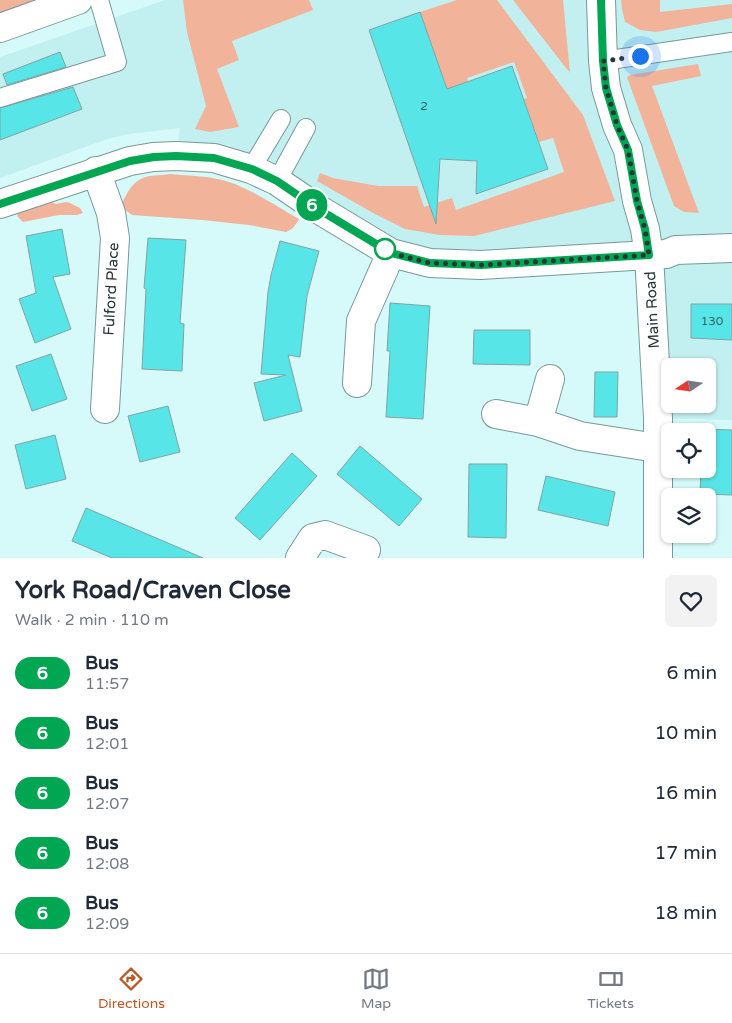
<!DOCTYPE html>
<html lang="en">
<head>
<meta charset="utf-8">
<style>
  :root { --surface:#fff; --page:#f2f2f3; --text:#1f2937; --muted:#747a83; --line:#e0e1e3; --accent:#ba5621 }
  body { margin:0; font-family:"Varela Round",sans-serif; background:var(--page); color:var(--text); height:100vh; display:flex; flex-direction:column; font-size:19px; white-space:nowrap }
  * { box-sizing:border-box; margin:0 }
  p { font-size:16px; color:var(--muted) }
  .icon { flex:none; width:28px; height:28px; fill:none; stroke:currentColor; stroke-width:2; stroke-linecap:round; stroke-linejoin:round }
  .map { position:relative; height:558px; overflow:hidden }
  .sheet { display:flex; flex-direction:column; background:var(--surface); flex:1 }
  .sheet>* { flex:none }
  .badge { padding:0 10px; border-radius:16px; font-size:18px; line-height:32px }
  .needle { width:32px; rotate:257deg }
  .tools { position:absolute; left:661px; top:358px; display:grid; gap:10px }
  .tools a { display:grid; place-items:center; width:55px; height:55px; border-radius:8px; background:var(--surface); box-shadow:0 1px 4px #0004; font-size:25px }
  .you { position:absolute; width:25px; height:25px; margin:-12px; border:4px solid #fff; border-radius:50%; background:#1a73e8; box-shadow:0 0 0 8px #1a73e833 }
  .map>.badge { position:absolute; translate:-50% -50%; box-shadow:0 0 0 2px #fff }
  .round { display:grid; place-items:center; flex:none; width:52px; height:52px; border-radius:8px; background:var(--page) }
  .overview { display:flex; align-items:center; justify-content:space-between; height:85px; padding:0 15px }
  h1 { font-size:24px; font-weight:800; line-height:38px }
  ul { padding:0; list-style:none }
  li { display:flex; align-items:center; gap:15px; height:60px; padding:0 15px }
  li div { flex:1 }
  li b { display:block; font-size:19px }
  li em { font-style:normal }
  li .badge { min-width:55px; font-weight:700; text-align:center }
  .tabs { display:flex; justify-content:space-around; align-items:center; height:70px; border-top:1px solid var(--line); background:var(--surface); font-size:14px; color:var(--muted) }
  .tabs a { display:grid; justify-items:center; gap:2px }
  .tabs .active { color:var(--accent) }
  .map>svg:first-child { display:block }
  .built { fill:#c2efef; fill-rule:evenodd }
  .green { fill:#f1b49a }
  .building { fill:#58e5e7; stroke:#82a3a3 }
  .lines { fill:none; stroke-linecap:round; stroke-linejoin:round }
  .service-casing { stroke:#789999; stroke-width:20 }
  .minor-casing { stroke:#789999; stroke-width:30 }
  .tertiary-casing { stroke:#789999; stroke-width:30 }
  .secondary-casing { stroke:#789999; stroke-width:30 }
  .trunk-casing { stroke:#789999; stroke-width:30 }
  .service { stroke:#fff; stroke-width:18 }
  .minor { stroke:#fff; stroke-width:28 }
  .tertiary { stroke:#fff; stroke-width:28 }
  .secondary { stroke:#fff; stroke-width:28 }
  .trunk { stroke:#fff; stroke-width:28 }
  .line-casing { stroke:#fff; stroke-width:11 }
  .line { stroke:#00a651; stroke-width:8 }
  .walk { stroke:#273535; stroke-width:5; stroke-dasharray:0 9 }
  .stop-dot { fill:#fff; stroke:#00a651; stroke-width:2.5 }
  .labels { text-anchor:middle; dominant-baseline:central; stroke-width:5; stroke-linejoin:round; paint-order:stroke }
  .number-label { font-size:12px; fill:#336162 }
  .street-label { font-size:15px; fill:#273535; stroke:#fff }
</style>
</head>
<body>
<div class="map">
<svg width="732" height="558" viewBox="0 0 732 558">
  <rect width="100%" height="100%" fill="#d6f9f9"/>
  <!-- built -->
  <path class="built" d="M 165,0 L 732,0 L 732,420 L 658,418 L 649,255 L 430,263 L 277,181 L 176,156 L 180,128 L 128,134 L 107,139 L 0,178 L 0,57 ZM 670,366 L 708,366 L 708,404 L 670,404 Z"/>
  <!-- green -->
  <path class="green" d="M 0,0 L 40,0 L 0,14 Z
    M 183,0 L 309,0 L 313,10 L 232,41 L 239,60 L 217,69 L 239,127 L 210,132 L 195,129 L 206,106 L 187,32 Z
    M 457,0 L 497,0 L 583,115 L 615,201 L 474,236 L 440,235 L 405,229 L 375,214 L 317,181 L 320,173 L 333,178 L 378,186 L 417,186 L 424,207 L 452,198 L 456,210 L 564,172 L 553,138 L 539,142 L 524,99 L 527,98 L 514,62 L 467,78 L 479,113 L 458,121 L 420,12 Z
    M 513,0 L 563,0 L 570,73 Z
    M 621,0 L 660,0 L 660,12 L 732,4 L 732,18 L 656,32 L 640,30 L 625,22 L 622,9 Z
    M 698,64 L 701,76 L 652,86 L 699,213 L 684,212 L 674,206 L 627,77 L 630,75 Z
    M 171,174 C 191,176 211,176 229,182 C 251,189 278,207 299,219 C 295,226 293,229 286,232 L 249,225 L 202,220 L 132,215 L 121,207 C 124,197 132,182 143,178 C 149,175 164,175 171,174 Z
    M 46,199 L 56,204 L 66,202 L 70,203 L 80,208 L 83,213 L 77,215 L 59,215 L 23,222 L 18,217 L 16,210 Z"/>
  <!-- building -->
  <path class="building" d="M 420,12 L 447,89 L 512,66 L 548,169 L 476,194 L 477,161 L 440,159 L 436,224 L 369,30 Z
    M 60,52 L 66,67 L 7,85 L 3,74 Z
    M 73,87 L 82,109 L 0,140 L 0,108 Z
    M 62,229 L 70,274 L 53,277 L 71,329 L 35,343 L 19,299 L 36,293 L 26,236 Z
    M 148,238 L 186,240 L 180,323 L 184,324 L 182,371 L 142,369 L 146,289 L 144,288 Z
    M 280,241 L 319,251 L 307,296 L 300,357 L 288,355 L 302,411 L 264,421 L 254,383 L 286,375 L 261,374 L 268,292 L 271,275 Z
    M 390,303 L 430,306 L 423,419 L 386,417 L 390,351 L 387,351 Z
    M 691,304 L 732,304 L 732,340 L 691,338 Z
    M 474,330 L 530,330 L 530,365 L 473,364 Z
    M 51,354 L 67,399 L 32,411 L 16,366 Z
    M 595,372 L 618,372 L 617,417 L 594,417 Z
    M 168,406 L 180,452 L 140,462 L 128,416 Z
    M 702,429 L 732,430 L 732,495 L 700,494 L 701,469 L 708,469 L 708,431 L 702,431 Z
    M 55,435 L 66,479 L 26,489 L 15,445 Z
    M 360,446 L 422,499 L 399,526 L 337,474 Z
    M 292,453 L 317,476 L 260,540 L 235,518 Z
    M 469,464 L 507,464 L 506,538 L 468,537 Z
    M 546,476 L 615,492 L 608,526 L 538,510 Z
    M 86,508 L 203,558 L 112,558 L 72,541 Z"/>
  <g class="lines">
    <!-- service casing -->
    <g class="service-casing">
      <path id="service" d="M 603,61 L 732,42
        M 0,98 L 117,62 L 99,0
        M 251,169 L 281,119
        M 277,181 L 306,128"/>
    </g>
    <!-- minor casing -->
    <g class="minor-casing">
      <path id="minor" d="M 96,171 L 111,213 L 115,238 L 105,409
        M 0,204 L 130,161 L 153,157 L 176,156 L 214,158 L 251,169 L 277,181 L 318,209 L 391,253 L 430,263 L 481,265 L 649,255
        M 357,383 L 361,321 L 391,253
        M 496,414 L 538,422 L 580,436 L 657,448
        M 538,422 L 550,379
        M 300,558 L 313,538 L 325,535 L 366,550"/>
    </g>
    <!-- tertiary casing -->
    <g class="tertiary-casing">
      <path id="tertiary" d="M 649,255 L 666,254 L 676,250 L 732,248"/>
    </g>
    <!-- secondary casing -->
    <g class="secondary-casing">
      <path id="secondary" d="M 601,0 L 603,61 L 606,88 L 617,125 L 628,150 L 637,201 L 645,229 L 649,255 L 658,418 L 658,558"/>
    </g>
    <!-- trunk casing -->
    <g class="trunk-casing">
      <path id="trunk" d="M 0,28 L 78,0"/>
    </g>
    <!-- service -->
    <use href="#service" class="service"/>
    <!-- minor -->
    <use href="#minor" class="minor"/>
    <!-- tertiary -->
    <use href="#tertiary" class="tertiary"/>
    <!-- secondary -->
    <use href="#secondary" class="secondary"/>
    <!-- trunk -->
    <use href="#trunk" class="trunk"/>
  </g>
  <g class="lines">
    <!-- line casing -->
    <g class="line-casing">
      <path id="line" d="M 0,204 L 130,161 L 154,157 L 176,156 L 214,158 L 252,169 L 277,181 L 318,209 L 391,253 L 430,263 L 481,265 L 649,255 L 645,229 L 637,201 L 628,150 L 617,125 L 606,88 L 603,61 L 601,0"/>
    </g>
    <!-- line -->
    <use href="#line" class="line"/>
    <!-- walk -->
    <path class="walk" d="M 385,249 L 391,253 L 430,263 L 481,265 L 649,255 L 645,229 L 637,201 L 628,150 L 617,125 L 606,88 L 603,61 L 640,56"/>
  </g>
  <!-- markers -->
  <circle class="stop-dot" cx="385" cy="249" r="10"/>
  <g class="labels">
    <!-- number labels -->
    <g class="number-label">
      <text x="424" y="106">2</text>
      <text x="712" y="321">130</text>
    </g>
    <!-- street labels -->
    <g class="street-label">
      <text transform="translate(111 289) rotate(-87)">Fulford Place</text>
      <text transform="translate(652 310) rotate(-93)">Main Road</text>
    </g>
  </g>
</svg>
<div class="tools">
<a><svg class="needle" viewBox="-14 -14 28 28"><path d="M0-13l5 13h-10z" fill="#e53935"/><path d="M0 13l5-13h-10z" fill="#747a83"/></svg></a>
<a><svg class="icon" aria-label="locate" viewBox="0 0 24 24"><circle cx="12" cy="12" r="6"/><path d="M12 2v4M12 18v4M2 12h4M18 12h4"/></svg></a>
<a><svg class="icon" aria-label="layers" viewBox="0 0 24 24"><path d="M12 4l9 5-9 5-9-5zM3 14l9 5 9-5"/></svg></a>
</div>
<div class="you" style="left:640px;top:56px"></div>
<b class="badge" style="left:312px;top:205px;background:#00a651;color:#fff">6</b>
</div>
<section class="sheet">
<div class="overview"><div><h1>York Road/Craven Close</h1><p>Walk · 2 min · 110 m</p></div><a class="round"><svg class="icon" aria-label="heart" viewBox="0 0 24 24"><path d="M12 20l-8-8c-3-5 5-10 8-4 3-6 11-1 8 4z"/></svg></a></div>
<ul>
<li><span class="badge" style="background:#00a651;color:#fff">6</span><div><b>Bus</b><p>11:57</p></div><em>6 min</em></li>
<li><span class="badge" style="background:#00a651;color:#fff">6</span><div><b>Bus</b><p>12:01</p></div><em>10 min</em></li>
<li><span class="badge" style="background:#00a651;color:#fff">6</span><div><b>Bus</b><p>12:07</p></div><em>16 min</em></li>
<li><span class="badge" style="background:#00a651;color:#fff">6</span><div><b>Bus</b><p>12:08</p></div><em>17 min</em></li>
<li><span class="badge" style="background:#00a651;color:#fff">6</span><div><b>Bus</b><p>12:09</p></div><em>18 min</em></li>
</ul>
</section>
<nav class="tabs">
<a class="active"><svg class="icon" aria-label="directions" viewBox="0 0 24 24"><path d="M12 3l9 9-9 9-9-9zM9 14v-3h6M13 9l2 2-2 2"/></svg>Directions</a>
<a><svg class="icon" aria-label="map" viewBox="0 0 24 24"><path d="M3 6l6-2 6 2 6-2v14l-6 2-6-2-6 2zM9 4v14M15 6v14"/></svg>Map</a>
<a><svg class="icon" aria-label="tickets" viewBox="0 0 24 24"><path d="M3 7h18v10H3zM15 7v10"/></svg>Tickets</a>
</nav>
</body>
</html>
